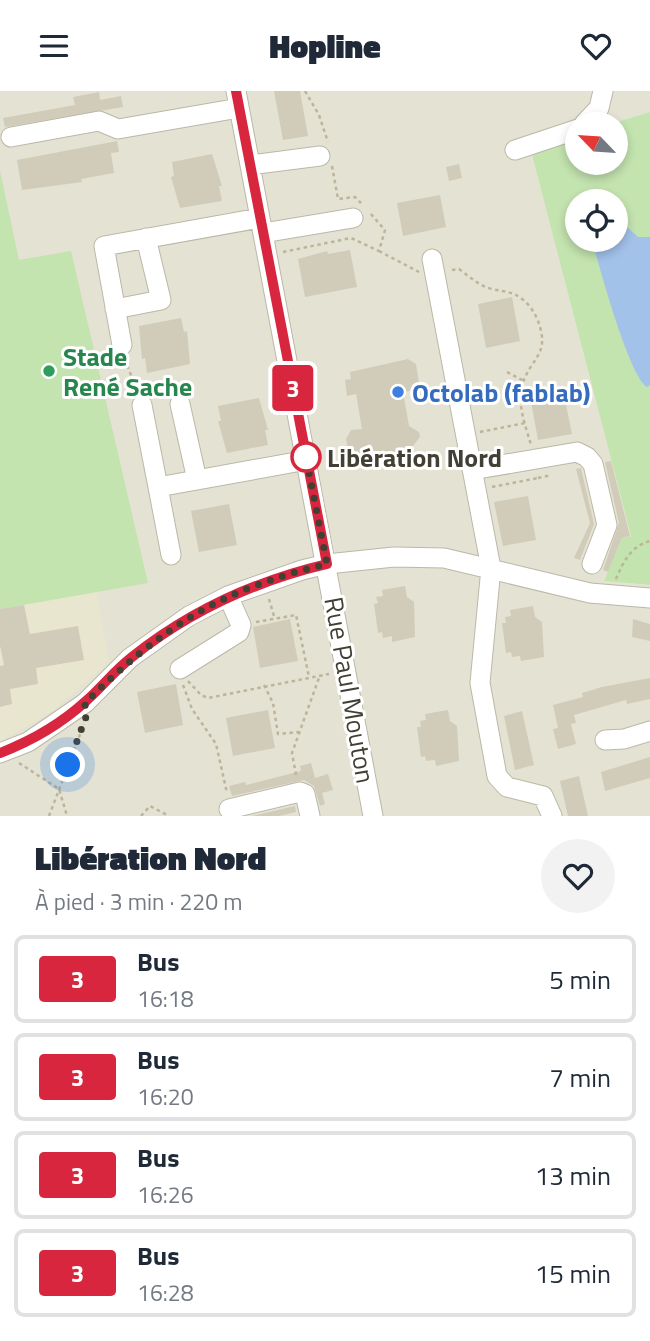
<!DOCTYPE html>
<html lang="fr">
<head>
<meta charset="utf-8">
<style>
  :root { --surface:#fff; --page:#f2f2f3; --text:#1f2937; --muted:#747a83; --line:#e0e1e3 }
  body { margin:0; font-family:"Titillium Web",sans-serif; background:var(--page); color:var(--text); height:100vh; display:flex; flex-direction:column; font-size:26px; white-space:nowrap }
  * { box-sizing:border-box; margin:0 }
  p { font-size:23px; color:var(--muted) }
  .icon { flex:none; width:38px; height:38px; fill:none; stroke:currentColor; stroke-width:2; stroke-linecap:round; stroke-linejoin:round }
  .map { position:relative; height:725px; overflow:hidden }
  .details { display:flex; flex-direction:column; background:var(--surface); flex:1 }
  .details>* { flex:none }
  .badge { padding:0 14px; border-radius:5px; font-size:24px; line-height:46px }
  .needle { width:46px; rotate:295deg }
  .controls { position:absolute; left:565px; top:21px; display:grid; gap:14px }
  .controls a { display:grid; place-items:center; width:63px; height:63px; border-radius:50%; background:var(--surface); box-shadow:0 4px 10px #0003; font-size:35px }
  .you { position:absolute; width:35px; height:35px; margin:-18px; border:5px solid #fff; border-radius:50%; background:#1a73e8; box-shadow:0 0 0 10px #1a73e833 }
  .map>.badge { position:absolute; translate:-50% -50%; box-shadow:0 0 0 4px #fff }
  .round { display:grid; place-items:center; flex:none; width:74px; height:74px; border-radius:37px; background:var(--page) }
  .headline { display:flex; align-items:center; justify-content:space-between; height:119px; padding:0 35px }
  h1 { font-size:33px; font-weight:800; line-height:52px }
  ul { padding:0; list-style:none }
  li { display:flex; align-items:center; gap:21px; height:88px; margin:0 14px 10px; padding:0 21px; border:4px solid var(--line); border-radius:10px }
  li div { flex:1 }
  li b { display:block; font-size:26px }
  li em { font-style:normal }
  li .badge { min-width:77px; font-weight:700; text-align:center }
  header { display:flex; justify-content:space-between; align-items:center; height:91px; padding:0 35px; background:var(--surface); font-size:32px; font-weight:800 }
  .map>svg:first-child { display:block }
  .residential { fill:#e4e2d2 }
  .education { fill:#e9e6cf }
  .green { fill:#c3e3af; fill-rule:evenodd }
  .water { fill:#a3c2ea }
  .building { fill:#d1ccba }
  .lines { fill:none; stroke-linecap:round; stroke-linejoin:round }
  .minor-casing { stroke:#bbb8a7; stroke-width:21 }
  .path { stroke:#bcb59a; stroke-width:2.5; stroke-dasharray:3.5 3.5; stroke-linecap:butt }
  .minor { stroke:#fff; stroke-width:19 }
  .line-casing { stroke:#fff; stroke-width:16 }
  .line { stroke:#d7263d; stroke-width:10 }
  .walk { stroke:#423f34; stroke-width:7; stroke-dasharray:0 12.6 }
  .leisure-dot { fill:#2e9e5b; stroke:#fff; stroke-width:2.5 }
  .shop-dot { fill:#3f7fe0; stroke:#fff; stroke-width:2.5 }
  .stop-dot { fill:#fff; stroke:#d7263d; stroke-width:3.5 }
  .labels { text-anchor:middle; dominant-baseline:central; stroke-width:6; stroke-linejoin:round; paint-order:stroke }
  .leisure-label { font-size:26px; font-weight:bold; fill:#27864d; stroke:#fff; text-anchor:start }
  .shop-label { font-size:26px; font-weight:bold; fill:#366cbe; stroke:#fff; text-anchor:start }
  .stop-label { font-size:26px; font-weight:bold; fill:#423f34; stroke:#fff; text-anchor:start }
  .street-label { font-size:26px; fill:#423f34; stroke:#fff }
</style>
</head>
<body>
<header><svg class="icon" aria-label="menu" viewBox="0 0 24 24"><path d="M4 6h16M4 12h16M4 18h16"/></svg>Hopline<svg class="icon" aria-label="heart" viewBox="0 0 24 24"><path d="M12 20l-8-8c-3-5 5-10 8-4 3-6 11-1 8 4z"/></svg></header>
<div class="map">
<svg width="650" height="725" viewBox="0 0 650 725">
  <rect width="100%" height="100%" fill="#f1efe4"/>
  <!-- residential -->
  <path class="residential" d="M 0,0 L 650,0 L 650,21 L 610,33 L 578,33 L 531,60 L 631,445 L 622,447 L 604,490 L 650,494 L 650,725 L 0,725 Z"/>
  <!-- education -->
  <path class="education" d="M 96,501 L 109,571 L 49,623 L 0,650 L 0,518 Z"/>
  <!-- green -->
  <path class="green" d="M 650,21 L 650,494 L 604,490 L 622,447 L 631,445 L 531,60 L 577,44 L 578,72 L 616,72 L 616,33 L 610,33 ZM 578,110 L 616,110 L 616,149 L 578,149 Z
    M 0,80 L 19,169 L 71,160 L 148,492 L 0,518 Z"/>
  <!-- water -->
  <path class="water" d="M 616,126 L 638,146 L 650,146 L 650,294 L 647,296 C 629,285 599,175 592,149 L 616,149 Z"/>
  <!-- building -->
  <path class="building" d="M 274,0 L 300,0 L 308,45 L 283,49 Z
    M 99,1 L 100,9 L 121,5 L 123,16 L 5,36 L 3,27 L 75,14 L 73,6 Z
    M 117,50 L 119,61 L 111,62 L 114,82 L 81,88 L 82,91 L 22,99 L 17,69 Z
    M 212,63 L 222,95 L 219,95 L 222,110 L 180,117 L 171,86 L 174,85 L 172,71 Z
    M 459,73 L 462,87 L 449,90 L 446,76 Z
    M 440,104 L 446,136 L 403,145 L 397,112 Z
    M 350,159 L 357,196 L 305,206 L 298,168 L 327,160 L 328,163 Z
    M 512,206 L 520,250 L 486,257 L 478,213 Z
    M 181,227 L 184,241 L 187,240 L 190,273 L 147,282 L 145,267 L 142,268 L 139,235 Z
    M 408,268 L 416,273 L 419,292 L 415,299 L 403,301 L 409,335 L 419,341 L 420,346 L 409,360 L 358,374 L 350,368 L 346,348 L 351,339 L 362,338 L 356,303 L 347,305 L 345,289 L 351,288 L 350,281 Z
    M 563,299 L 572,343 L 538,349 L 530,305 Z
    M 259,307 L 268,339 L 265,339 L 268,354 L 227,362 L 218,330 L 221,330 L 218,315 Z
    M 611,370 L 630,445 L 622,447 L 608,481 L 603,479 L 619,432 L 605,371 Z
    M 581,377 L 594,433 L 580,469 L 574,467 L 590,432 L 576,378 Z
    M 528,405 L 536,449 L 503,455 L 494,411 Z
    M 229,413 L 237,454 L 199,461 L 191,420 Z
    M 405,495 L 407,506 L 414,511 L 415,546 L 392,551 L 392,545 L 383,547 L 382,541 L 378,542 L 374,513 L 378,512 L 376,506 L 383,505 L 382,499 Z
    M 24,514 L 30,543 L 78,535 L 84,569 L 36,577 L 38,593 L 10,598 L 12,613 L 0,616 L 0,575 L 4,574 L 0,555 L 0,518 Z
    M 533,515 L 535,526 L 542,531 L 544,566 L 521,570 L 520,565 L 512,566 L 511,561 L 506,562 L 502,532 L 506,532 L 505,526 L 511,525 L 510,519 Z
    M 290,528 L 298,570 L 260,577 L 253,536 Z
    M 633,528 L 650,533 L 650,550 L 632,546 Z
    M 650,587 L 650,608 L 627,613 L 626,609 L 574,624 L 576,632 L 571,633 L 576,653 L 558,658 L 553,638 L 558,637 L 553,614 L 583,606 L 582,602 L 602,596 Z
    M 176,593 L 183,634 L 145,642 L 137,601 Z
    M 268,619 L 275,657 L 233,665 L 226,627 Z
    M 448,619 L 450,630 L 457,635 L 459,670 L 436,675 L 435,669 L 426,670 L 425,665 L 421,666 L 417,636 L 421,636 L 420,630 L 426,629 L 425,623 Z
    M 522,620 L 534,674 L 515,679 L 504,625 Z
    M 650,666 L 650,687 L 605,700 L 601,681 Z
    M 311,672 L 315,687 L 328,683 L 333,699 L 322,702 L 325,713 L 320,715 L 314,695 L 304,689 L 232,705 L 229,695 L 245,691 L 246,694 L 301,680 L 300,675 Z
    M 579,685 L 588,725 L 568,725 L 560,690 Z
    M 295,715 L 296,721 L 279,725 L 252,725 Z"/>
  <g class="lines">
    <!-- minor casing -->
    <g class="minor-casing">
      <path id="minor" d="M 236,0 L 373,725
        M 584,33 L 599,17 L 603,0
        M 11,46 L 99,30 L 118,38 L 239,17
        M 515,59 L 578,38
        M 250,74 L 320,65
        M 263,142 L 353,127
        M 432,168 L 491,477 L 480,592 L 497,685 L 507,696 L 543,705 L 552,725
        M 115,218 L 161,209 L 146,147
        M 122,254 L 104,155 L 260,127
        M 180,313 L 197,389
        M 142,314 L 158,396 L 307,369
        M 472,379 L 577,361 L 587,366 L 593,373 L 607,434 L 592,473
        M 158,396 L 171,464
        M 180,578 L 239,541 L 241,534 L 228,505
        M 605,649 L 624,648 L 650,640
        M 0,662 L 28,651 L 85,612 L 130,567 L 189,525 L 228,505 L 302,479 L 327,473 L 394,466 L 444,467 L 590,502 L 650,507
        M 229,718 L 300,701 L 305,703 L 310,725"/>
    </g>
    <!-- path -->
    <path class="path" d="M 305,0 L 319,24 L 328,51
      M 332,75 L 338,108 L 355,106 L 361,112
      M 379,160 L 419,181
      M 283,161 L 351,147 L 379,160 L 385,139 L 370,122
      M 452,179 L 459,178 C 470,186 479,195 492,198 C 504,201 512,200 522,208 C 529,213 535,222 538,230 C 551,265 530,266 522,295 C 517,314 526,336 531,354
      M 125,268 L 136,298
      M 507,281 L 524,290
      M 480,341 L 525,332
      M 538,387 L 551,384
      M 492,396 L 538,387 L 537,385
      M 616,488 C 623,471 631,455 650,450
      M 269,508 L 274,525
      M 256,531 L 296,524 L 309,586
      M 188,590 L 201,604 L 208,607 L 329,583
      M 183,594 L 192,618 L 216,653 L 227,702
      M 264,594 L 273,612 L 278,643 L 299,641
      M 19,672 L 59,698 L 67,725
      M 296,684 L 292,662 L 320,584
      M 49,725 L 84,633
      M 141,725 L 150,715 L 169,725"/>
    <!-- minor -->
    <use href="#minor" class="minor"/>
  </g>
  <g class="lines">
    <!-- line casing -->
    <g class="line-casing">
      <path id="line" d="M 0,662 C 31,650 62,632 86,610 C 102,596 115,579 132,566 C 191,519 255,490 327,473 L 236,0"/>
    </g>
    <!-- line -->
    <use href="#line" class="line"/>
    <!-- walk -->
    <path class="walk" d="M 68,674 L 86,626 L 85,612 C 162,536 221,498 327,473 L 306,366"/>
  </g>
  <!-- markers -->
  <circle class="leisure-dot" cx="49" cy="280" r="7"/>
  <circle class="shop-dot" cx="398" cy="301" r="7"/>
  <circle class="stop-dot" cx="306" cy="366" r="14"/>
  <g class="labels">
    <!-- leisure labels -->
    <g class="leisure-label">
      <text x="63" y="265">Stade<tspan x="63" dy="30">René Sache</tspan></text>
    </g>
    <!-- shop labels -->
    <g class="shop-label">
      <text x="412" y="301">Octolab (fablab)</text>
    </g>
    <!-- stop labels -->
    <g class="stop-label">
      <text x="327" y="366">Libération Nord</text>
    </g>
    <!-- street labels -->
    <g class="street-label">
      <text transform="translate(350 599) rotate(80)">Rue Paul Mouton</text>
    </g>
  </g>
</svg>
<div class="controls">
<a><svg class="needle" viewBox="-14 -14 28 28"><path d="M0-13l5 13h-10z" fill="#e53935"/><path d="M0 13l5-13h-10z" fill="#747a83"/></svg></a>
<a><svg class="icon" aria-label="locate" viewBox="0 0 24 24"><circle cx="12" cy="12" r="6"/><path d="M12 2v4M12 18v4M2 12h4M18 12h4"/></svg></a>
</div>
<div class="you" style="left:68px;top:674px"></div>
<b class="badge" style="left:293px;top:297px;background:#d7263d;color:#fff">3</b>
</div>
<section class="details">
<div class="headline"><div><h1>Libération Nord</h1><p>À pied · 3 min · 220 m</p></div><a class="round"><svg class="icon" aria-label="heart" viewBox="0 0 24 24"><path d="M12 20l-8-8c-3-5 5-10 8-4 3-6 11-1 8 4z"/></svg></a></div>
<ul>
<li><span class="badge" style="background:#d7263d;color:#fff">3</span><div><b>Bus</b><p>16:18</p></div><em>5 min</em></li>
<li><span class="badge" style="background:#d7263d;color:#fff">3</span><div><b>Bus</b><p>16:20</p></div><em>7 min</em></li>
<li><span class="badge" style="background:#d7263d;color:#fff">3</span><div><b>Bus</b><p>16:26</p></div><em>13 min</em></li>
<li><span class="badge" style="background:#d7263d;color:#fff">3</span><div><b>Bus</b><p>16:28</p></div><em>15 min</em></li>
</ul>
</section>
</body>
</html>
